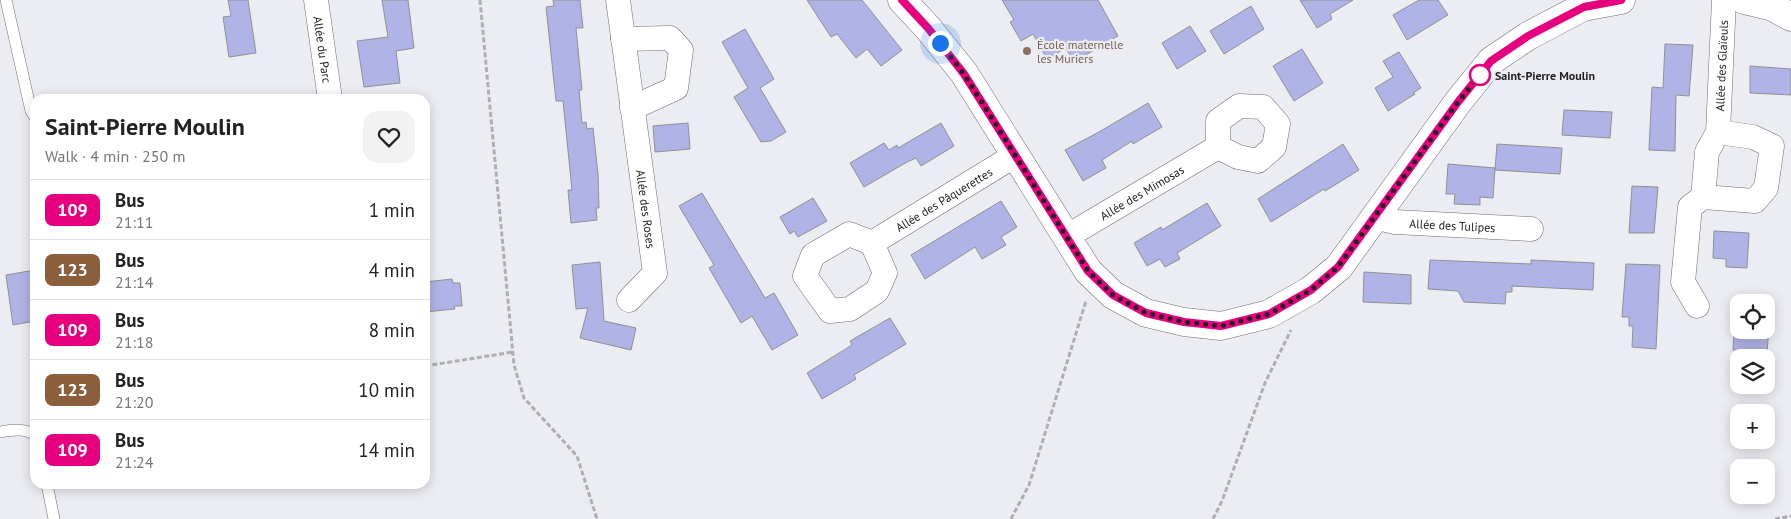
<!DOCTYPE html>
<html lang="en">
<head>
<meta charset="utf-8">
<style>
  :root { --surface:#fff; --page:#f2f2f2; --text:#222; --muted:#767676; --line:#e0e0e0 }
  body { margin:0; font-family:"PT Sans",sans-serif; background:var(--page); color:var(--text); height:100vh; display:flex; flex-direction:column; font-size:19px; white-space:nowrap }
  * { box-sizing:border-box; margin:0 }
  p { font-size:16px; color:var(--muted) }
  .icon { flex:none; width:28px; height:28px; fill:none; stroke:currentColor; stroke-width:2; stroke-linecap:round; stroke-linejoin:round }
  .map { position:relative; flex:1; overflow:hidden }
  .sheet { position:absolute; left:30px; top:94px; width:400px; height:395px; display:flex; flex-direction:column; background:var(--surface); border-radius:15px; box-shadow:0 2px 12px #0003 }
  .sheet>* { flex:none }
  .badge { padding:0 10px; border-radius:8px; font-size:18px; line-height:32px }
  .buttons { position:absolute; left:1730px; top:294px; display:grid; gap:10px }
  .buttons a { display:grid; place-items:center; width:45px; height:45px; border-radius:10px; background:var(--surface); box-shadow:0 2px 12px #0003; font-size:25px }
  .you { position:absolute; width:25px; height:25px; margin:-12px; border:4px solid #fff; border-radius:50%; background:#1a73e8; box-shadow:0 0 0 8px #1a73e833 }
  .map>.badge { position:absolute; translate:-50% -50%; box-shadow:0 0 0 2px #fff }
  .round { display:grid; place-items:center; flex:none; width:52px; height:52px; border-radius:15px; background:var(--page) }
  .head { display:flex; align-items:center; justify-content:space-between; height:85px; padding:0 15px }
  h1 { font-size:24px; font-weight:800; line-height:38px }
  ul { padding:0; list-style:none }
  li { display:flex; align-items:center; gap:15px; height:60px; padding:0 15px; border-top:1px solid var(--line) }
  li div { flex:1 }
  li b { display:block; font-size:19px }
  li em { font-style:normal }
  li .badge { min-width:55px; font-weight:700; text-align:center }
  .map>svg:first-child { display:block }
  .building { fill:#b0b3e5; stroke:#8f9095 }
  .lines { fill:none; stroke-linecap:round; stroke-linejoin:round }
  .lane-casing { stroke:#6c6d72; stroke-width:12 }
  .street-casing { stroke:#6c6d72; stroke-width:25 }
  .secondary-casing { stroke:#6c6d72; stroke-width:29 }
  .path { stroke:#adaeb3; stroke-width:3; stroke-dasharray:5 2.5; stroke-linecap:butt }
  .lane { stroke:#fff; stroke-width:11 }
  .street { stroke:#fff; stroke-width:24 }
  .secondary { stroke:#fff; stroke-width:28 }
  .line-casing { stroke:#fff; stroke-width:11 }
  .line { stroke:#e6007e; stroke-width:8 }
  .walk { stroke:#222224; stroke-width:5; stroke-dasharray:0 9 }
  .education-dot { fill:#8d6e63; stroke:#ecedf3; stroke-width:2 }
  .stop-dot { fill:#fff; stroke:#e6007e; stroke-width:2.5 }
  .labels { text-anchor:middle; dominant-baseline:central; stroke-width:4.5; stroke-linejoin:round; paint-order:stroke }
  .education-label { font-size:12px; fill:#785e54; stroke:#ecedf3; text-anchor:start }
  .street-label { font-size:12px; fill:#222224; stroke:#ecedf3 }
  .stop-label { font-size:12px; font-weight:bold; fill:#222224; stroke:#ecedf3; text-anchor:start }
</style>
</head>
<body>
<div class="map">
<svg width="1791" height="519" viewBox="0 0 1791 519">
  <rect width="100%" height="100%" fill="#ecedf3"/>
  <!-- building -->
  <path class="building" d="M 228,0 L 248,0 L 256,53 L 229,57 L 223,17 L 231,16 Z
    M 382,0 L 408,0 L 414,48 L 396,51 L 400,83 L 364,87 L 357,41 L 388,37 Z
    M 553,0 L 580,0 L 583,28 L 576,28 L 582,90 L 579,90 L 582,123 L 586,122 L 587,129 L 593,128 L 598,174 L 599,208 L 596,208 L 597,220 L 571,223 L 568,190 L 572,190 L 563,101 L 556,101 L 546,7 L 554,6 Z
    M 807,0 L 862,0 L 902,50 L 881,66 L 867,49 L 856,58 L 837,34 L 831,37 Z
    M 1002,0 L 1098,0 L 1118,36 L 1074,62 L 1066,48 L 1047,59 L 1033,34 L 1021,41 L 1010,22 L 1014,20 Z
    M 1300,0 L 1353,0 L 1330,14 L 1332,19 L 1317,28 Z
    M 1419,0 L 1438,0 L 1448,15 L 1407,40 L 1393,15 Z
    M 1251,6 L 1264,29 L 1224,54 L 1210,31 Z
    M 1190,26 L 1206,51 L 1177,69 L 1162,43 Z
    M 745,29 L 774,79 L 760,88 L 786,132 L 771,141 L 761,142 L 734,97 L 748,88 L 722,42 Z
    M 1665,44 L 1693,45 L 1689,96 L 1676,95 L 1675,151 L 1649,150 L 1652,87 L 1663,88 Z
    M 1302,49 L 1323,83 L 1294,101 L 1273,66 Z
    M 1399,52 L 1421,88 L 1413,93 L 1415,94 L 1388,111 L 1375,88 L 1393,77 L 1383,61 Z
    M 1750,66 L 1791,69 L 1791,95 L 1750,93 Z
    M 1148,103 L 1162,127 L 1133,144 L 1132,141 L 1102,160 L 1106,168 L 1083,181 L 1065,150 L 1099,132 Z
    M 1564,110 L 1612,112 L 1610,138 L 1562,135 Z
    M 688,123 L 690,149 L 655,152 L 653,126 Z
    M 941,123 L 954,146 L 921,166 L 916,158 L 907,162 L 864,187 L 850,163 L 884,143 L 889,150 L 897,145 L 898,148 Z
    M 1343,144 L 1359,170 L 1325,191 L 1324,189 L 1271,222 L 1258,199 Z
    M 1497,144 L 1562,148 L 1560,174 L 1495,170 Z
    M 1448,164 L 1495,168 L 1493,198 L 1480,197 L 1480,205 L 1454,204 L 1455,194 L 1446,194 Z
    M 1632,186 L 1658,187 L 1654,233 L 1629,233 Z
    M 702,193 L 765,298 L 774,293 L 798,335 L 772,350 L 752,316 L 741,323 L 709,268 L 714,265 L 679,206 Z
    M 813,198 L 827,221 L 798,237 L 794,231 L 790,234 L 780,217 Z
    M 1001,201 L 1017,227 L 1001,237 L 1006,245 L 982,259 L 975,247 L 925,279 L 911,255 Z
    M 1207,203 L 1221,226 L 1177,253 L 1180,259 L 1165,267 L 1160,259 L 1147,266 L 1134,243 L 1161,227 L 1162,230 Z
    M 1714,231 L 1749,233 L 1747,268 L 1726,267 L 1726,259 L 1713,258 Z
    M 1430,260 L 1531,264 L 1531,260 L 1594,263 L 1593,290 L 1512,286 L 1512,292 L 1506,292 L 1505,304 L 1464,302 L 1458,291 L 1428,289 Z
    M 600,262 L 604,321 L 636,328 L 631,350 L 580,338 L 588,308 L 576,309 L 572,265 Z
    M 1626,264 L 1660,265 L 1656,349 L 1632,347 L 1633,326 L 1629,326 L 1629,317 L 1622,317 Z
    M 35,270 L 35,321 L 13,325 L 6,275 Z
    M 1364,272 L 1411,275 L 1411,304 L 1363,302 Z
    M 452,279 L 453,283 L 460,283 L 462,306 L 454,306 L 455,309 L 425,312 L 425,282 Z
    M 1735,315 L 1739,315 L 1739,330 L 1766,330 L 1766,316 L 1770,317 L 1767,352 L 1733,350 Z
    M 890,318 L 906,344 L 854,375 L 856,379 L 822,399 L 807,373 L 852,345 L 850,341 Z"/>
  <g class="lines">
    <!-- lane casing -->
    <g class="lane-casing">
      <path id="lane" d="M 6,0 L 31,111 L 35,117
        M 0,432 C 12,430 25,428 35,435
        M 47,484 L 54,519"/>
    </g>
    <!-- street casing -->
    <g class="street-casing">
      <g id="street">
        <path id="s1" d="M 316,0 L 330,99"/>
        <path id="s2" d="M 618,0 L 655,273 L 629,300"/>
        <path d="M 623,39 L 670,38 L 681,50 L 676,88 L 632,108"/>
        <path d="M 1239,106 L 1263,107 L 1278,124 L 1274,147 L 1258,161 L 1238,157 L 1218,147 L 1218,121 Z"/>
        <path d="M 1703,197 L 1755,201 L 1766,188 L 1772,146 L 1753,137 L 1718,132"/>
        <path id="s3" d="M 1374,217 L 1395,222 L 1531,229"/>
        <path d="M 849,234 L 872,243 L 885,273 L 877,291 L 850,309 L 830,311 L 805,276 L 813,255 Z"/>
        <path id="s4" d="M 1066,237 L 1218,147"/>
        <path id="s5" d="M 872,243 L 1014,156"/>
        <path id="s6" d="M 1697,306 L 1683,282 L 1690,207 L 1703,197 L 1707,152 L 1718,132 L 1724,0"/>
      </g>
    </g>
    <!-- secondary casing -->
    <g class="secondary-casing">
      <path id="secondary" d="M 902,0 L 928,28 L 964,73 L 1088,271 L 1113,295 L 1146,313 L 1184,322 L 1221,326 L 1269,314 L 1311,290 L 1339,267 L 1458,102 L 1491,61 L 1528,36 L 1583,7 L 1621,0
        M 1744,0 L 1773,7 L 1791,17"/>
    </g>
    <!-- path -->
    <path class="path" d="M 480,0 L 514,365 L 524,398 L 577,456 L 597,519
      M 425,366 L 513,352
      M 1011,519 L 1029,485 L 1086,301
      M 1213,519 L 1222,501 L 1265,383 L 1291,330
      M 1775,519 L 1791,516"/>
    <!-- lane -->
    <use href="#lane" class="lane"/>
    <!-- street -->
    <use href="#street" class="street"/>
    <!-- secondary -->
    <use href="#secondary" class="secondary"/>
  </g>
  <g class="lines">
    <!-- line casing -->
    <g class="line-casing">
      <path id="line" d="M 902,0 L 928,28 L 964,74 L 1088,271 L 1113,295 L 1146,313 L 1184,322 L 1221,326 L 1269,314 L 1311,290 L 1338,267 L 1458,102 L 1491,61 L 1528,36 L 1584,7 L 1621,0"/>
    </g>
    <!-- line -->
    <use href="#line" class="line"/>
    <!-- walk -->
    <path class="walk" d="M 940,43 L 964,74 L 1088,271 L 1113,295 L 1146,313 L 1184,322 L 1221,326 L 1269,314 L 1311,290 L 1338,267 L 1458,102 L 1480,75"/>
  </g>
  <!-- markers -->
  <circle class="education-dot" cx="1027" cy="51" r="5"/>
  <circle class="stop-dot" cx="1480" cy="75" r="10"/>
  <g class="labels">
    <!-- education labels -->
    <g class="education-label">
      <text x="1037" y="44">École maternelle<tspan x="1037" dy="14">les Muriers</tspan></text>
    </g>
    <!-- street labels -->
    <g class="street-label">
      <text stroke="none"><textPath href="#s1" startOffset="50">Allée du Parc</textPath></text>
      <text stroke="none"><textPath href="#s6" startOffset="254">Allée des Glaïeuls</textPath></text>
      <text stroke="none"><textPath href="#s4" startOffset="88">Allée des Mimosas</textPath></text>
      <text stroke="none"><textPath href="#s5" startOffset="84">Allée des Pâquerettes</textPath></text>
      <text stroke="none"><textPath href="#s2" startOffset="211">Allée des Roses</textPath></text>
      <text stroke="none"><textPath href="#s3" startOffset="79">Allée des Tulipes</textPath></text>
    </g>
    <!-- stop labels -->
    <g class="stop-label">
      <text x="1495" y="75">Saint-Pierre Moulin</text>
    </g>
  </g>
</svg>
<div class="buttons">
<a><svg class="icon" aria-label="locate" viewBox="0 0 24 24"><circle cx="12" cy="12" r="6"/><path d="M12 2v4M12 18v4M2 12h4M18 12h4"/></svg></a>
<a><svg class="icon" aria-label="layers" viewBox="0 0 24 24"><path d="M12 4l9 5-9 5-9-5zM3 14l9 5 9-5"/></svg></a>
<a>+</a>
<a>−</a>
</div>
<div class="you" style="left:940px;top:43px"></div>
<section class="sheet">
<div class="head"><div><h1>Saint-Pierre Moulin</h1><p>Walk · 4 min · 250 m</p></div><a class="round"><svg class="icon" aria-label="heart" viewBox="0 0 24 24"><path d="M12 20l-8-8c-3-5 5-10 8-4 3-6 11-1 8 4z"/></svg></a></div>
<ul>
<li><span class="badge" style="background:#e6007e;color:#fff">109</span><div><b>Bus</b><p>21:11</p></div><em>1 min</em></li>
<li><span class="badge" style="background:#8b5e3c;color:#fff">123</span><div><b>Bus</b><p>21:14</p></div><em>4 min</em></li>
<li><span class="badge" style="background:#e6007e;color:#fff">109</span><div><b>Bus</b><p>21:18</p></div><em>8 min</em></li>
<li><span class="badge" style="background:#8b5e3c;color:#fff">123</span><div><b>Bus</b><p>21:20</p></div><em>10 min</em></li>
<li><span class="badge" style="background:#e6007e;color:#fff">109</span><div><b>Bus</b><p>21:24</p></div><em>14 min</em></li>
</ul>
</section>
</div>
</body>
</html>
